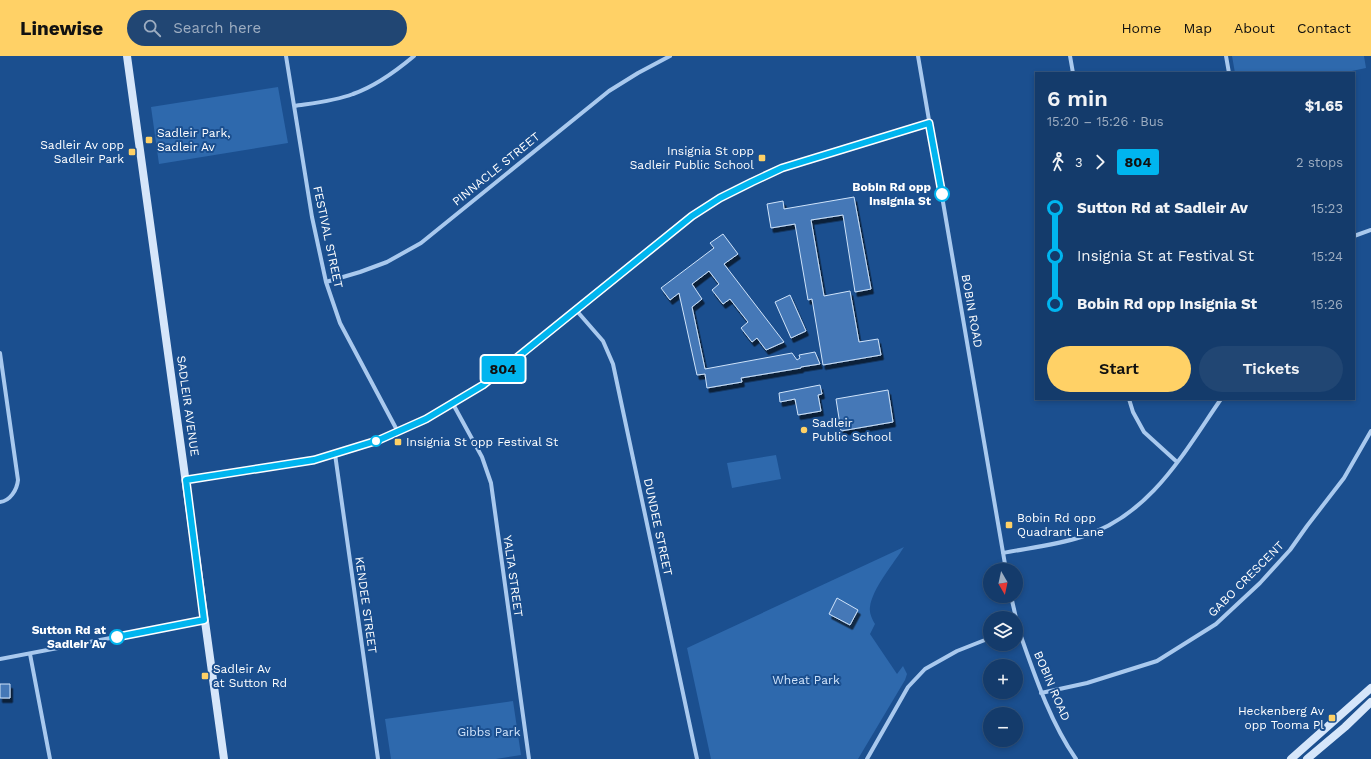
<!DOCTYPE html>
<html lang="en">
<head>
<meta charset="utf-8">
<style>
  :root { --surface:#143b6b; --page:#214673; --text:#f1f3f6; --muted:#9dadc1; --line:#33557e; --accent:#ffd166 }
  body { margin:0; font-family:"Work Sans",sans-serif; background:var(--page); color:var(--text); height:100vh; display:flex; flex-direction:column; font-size:15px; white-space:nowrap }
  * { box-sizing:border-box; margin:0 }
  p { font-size:13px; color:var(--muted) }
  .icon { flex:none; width:22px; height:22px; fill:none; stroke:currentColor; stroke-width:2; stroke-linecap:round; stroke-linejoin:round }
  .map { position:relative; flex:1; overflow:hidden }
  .drawer { position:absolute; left:1035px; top:16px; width:320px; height:328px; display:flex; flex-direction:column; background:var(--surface); border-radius:0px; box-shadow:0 2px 6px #0003,0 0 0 1px var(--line) }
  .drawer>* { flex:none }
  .badge { padding:0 8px; border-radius:3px; font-size:14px; line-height:26px }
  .needle { width:26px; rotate:171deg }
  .controls { position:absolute; left:983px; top:507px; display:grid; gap:8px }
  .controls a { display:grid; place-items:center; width:40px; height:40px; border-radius:50%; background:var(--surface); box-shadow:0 2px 6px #0003,0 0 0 1px var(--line); font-size:20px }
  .map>.badge { position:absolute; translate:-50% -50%; box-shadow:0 0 0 2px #fff }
  .legs { display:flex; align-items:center; gap:6px; height:44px; padding:0 12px; font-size:13px }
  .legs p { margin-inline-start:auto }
  .overview { display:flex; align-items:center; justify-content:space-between; height:68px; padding:0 12px }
  h1 { font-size:22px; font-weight:600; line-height:30px }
  .button { display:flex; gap:8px; margin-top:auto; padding:8px 12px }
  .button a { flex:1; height:46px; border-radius:24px; background:var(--accent); color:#111; font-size:16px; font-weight:600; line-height:46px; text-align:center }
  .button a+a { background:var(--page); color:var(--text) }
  ul { padding:0 12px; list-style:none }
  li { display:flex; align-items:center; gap:14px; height:48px; font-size:15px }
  li i { display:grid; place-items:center; width:6px; height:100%; margin:0 5px; background:currentColor }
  li i::after { content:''; width:10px; height:10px; margin:-5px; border:3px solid; border-radius:50%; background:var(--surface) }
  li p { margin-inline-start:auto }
  li:first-child i { background:linear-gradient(#0000 50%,currentColor 0) }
  li:last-child i { background:linear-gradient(currentColor 50%,#0000 0) }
  header { display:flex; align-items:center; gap:24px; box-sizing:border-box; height:56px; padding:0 20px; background:var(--accent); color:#111 }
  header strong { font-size:19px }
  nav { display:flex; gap:22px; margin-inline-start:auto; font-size:14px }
  .search { width:280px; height:36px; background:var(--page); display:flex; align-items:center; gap:10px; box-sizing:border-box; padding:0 14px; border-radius:22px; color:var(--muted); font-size:15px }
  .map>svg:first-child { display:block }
  .green { fill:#2e69ad }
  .building { fill:#4478b7; stroke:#cfe3fa; filter:url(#shadow) }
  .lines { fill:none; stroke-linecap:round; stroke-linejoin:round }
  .street { stroke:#a9c9ee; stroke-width:4 }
  .secondary { stroke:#d6e6fa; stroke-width:8 }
  .line-1-casing { stroke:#fff; stroke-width:9 }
  .line-1 { stroke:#00b5ef; stroke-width:6 }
  .poi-dot { fill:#ffd166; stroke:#1b4f8f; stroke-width:1.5 }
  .stop-1-dot { fill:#fff; stroke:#00b5ef; stroke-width:2 }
  .labels { text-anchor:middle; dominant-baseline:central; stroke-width:4; stroke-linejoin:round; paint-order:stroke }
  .poi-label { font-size:12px; fill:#fff; stroke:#1b4f8f; text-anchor:start }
  .street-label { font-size:12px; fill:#fff; stroke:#1b4f8f }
  .stop-label { font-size:12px; font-weight:bold; fill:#fff; stroke:#1b4f8f; text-anchor:end }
  .park-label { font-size:12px; fill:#cfe3fa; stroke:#1b4f8f }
</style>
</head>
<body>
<header>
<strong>Linewise</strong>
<div class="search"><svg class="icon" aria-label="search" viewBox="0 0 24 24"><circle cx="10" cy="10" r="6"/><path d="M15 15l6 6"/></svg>Search here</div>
<nav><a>Home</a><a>Map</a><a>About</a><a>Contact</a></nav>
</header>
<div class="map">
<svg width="1371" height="703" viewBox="0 0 1371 703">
  <defs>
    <filter id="shadow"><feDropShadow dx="2.5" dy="4.5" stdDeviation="0" flood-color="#0009"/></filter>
  </defs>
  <rect width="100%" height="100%" fill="#1b4f8f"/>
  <!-- green -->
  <path class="green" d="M 1232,0 L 1364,0 L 1366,12 L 1342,17 L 1235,17 Z
    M 278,31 L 288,87 L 159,108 L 151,51 Z
    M 776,399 L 781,423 L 732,432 L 727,407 Z
    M 904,491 C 894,507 872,533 870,551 C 869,557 872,563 875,568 L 870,578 L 897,618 L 903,610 L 907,618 L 905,624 L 858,703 L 711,703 L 687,592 Z
    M 513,645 L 521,699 L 496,703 L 391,703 L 385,663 Z"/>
  <!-- building -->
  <path class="building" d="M 854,141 L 871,233 L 855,236 L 843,159 L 811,164 L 824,240 L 850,235 L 859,286 L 878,283 L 881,299 L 823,309 L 812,243 L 808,244 L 795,168 L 771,172 L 767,148 L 783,145 L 784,153 Z
    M 723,178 L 738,198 L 724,208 L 784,286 L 766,294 L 757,282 L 752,286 L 741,272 L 748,266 L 730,243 L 723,248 L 712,234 L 719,228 L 709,215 L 692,228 L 702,243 L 692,251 L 705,313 L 792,297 L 797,304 L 800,302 L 799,299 L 815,296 L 820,308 L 801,311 L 801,312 L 741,322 L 742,326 L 707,332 L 705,318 L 697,319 L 679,237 L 670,244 L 661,232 L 714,192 L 710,187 Z
    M 790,239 L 806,275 L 791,282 L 775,246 Z
    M 820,329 L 822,338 L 818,339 L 821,355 L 798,359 L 795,343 L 780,346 L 779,337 Z
    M 888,334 L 893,366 L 841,375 L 836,343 Z
    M 837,542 L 858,554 L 850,569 L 829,558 Z
    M 0,628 L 10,628 L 10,642 L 0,642 Z"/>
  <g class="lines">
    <!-- street -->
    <path class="street" d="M 286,0 L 312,161 L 326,226 L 340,267 L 398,376
      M 918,0 L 1006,514
      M 1070,0 L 1073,17
      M 1226,0 L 1229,17
      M 294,50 C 314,47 335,45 353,38 C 376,30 395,16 414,0
      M 1354,180 L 1371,174
      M 326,226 L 360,216 L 387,206 L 421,187 L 609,35 L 638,17 L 670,0
      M 576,254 L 603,285 L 613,308 L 697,703
      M 0,297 L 18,424 C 17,434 10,445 0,446
      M 1129,343 L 1133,356 L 1144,376 L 1177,406
      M 453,348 L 482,401 L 491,427 L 529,703
      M 335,398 L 378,703
      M 186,424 L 314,404 L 379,384 L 426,363 L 483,329 L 667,179 L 693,160 L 719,142 L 752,126 L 782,112 L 929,67
      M 1003,497 C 1029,492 1056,489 1081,481 C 1150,460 1183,398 1221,343
      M 1011,540 L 1016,562
      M 1016,563 L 1018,572 C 1034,617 1049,664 1076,703
      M 30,598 L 50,703
      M 0,603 L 205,564
      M 1041,637 L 1087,627 L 1157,605 L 1216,568 L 1260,527 L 1290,494 L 1307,470 L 1344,422 L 1371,375
      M 867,703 L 908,631 L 925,613 L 957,595 L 990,582"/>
    <!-- secondary -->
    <path class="secondary" d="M 127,0 L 224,703
      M 1291,703 L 1371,632
      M 1307,703 L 1345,671 L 1371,646"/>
  </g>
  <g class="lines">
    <!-- line-1 casing -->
    <g class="line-1-casing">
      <path id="line-1" d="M 117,581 L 204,564 L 186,424 L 314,404 L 379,384 L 426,363 L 483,329 L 692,160 L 720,142 L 752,126 L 782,112 L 929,67 L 942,138"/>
    </g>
    <!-- line-1 -->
    <use href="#line-1" class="line-1"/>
  </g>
  <!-- markers -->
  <g class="poi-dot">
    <rect x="145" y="80" width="8" height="8" rx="2"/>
    <rect x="128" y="92" width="8" height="8" rx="2"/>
    <rect x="758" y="98" width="8" height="8" rx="2"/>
    <circle cx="804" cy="374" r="4"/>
    <rect x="394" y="382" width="8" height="8" rx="2"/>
    <rect x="1005" y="465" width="8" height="8" rx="2"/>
    <rect x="201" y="616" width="8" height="8" rx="2"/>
    <rect x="1328" y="658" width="8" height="8" rx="2"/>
  </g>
  <g class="stop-1-dot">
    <circle cx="942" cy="138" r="7"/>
    <circle cx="376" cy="385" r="5"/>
    <circle cx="117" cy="581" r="7"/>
  </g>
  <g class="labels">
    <!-- poi labels -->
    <g class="poi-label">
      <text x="157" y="77">Sadleir Park,<tspan x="157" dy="14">Sadleir Av</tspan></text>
      <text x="124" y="89" text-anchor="end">Sadleir Av opp<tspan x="124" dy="14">Sadleir Park</tspan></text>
      <text x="754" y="95" text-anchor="end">Insignia St opp<tspan x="754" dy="14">Sadleir Public School</tspan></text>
      <text x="812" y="367">Sadleir<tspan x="812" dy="14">Public School</tspan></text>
      <text x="406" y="386">Insignia St opp Festival St</text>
      <text x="1017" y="462">Bobin Rd opp<tspan x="1017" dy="14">Quadrant Lane</tspan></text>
      <text x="213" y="613">Sadleir Av<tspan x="213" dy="14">at Sutton Rd</tspan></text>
      <text x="1324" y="655" text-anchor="end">Heckenberg Av<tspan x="1324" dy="14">opp Tooma Pl</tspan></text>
    </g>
    <!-- street labels -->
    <g class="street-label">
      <text transform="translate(496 113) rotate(-39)">PINNACLE STREET</text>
      <text transform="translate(328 181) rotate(78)">FESTIVAL STREET</text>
      <text transform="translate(972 255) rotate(80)">BOBIN ROAD</text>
      <text transform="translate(188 350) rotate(82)">SADLEIR AVENUE</text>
      <text transform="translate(658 471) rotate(78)">DUNDEE STREET</text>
      <text transform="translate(513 520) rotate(82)">YALTA STREET</text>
      <text transform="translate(1246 523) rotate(-45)">GABO CRESCENT</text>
      <text transform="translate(366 549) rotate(82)">KENDEE STREET</text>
      <text transform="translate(1052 630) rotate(67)">BOBIN ROAD</text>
    </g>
    <!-- stop labels -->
    <g class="stop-label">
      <text x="931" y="131">Bobin Rd opp<tspan x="931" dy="14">Insignia St</tspan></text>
      <text x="106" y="574">Sutton Rd at<tspan x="106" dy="14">Sadleir Av</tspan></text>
    </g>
    <!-- park labels -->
    <g class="park-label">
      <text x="806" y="624">Wheat Park</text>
      <text x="489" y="676">Gibbs Park</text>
    </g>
  </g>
</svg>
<div class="controls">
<a><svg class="needle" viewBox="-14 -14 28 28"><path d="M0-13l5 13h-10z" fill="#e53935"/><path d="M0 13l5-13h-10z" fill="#9dadc1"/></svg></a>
<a><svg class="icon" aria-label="layers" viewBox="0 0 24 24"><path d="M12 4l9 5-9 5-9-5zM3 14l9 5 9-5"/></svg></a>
<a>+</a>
<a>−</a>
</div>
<b class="badge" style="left:503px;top:313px;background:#00b5ef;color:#111">804</b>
<section class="drawer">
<div class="overview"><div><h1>6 min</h1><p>15:20 – 15:26 · Bus</p></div><b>$1.65</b></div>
<div class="legs"><svg class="icon" aria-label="walk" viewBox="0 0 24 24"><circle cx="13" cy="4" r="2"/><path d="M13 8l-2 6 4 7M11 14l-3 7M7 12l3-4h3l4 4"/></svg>3<svg class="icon" aria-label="forward" viewBox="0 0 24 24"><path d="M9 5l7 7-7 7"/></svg><b class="badge" style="background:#00b5ef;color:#111">804</b><p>2 stops</p></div>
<ul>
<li><i style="color:#00b5ef"></i><b>Sutton Rd at Sadleir Av</b><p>15:23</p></li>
<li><i style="color:#00b5ef"></i><span>Insignia St at Festival St</span><p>15:24</p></li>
<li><i style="color:#00b5ef"></i><b>Bobin Rd opp Insignia St</b><p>15:26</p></li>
</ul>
<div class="button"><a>Start</a><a>Tickets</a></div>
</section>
</div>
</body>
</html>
